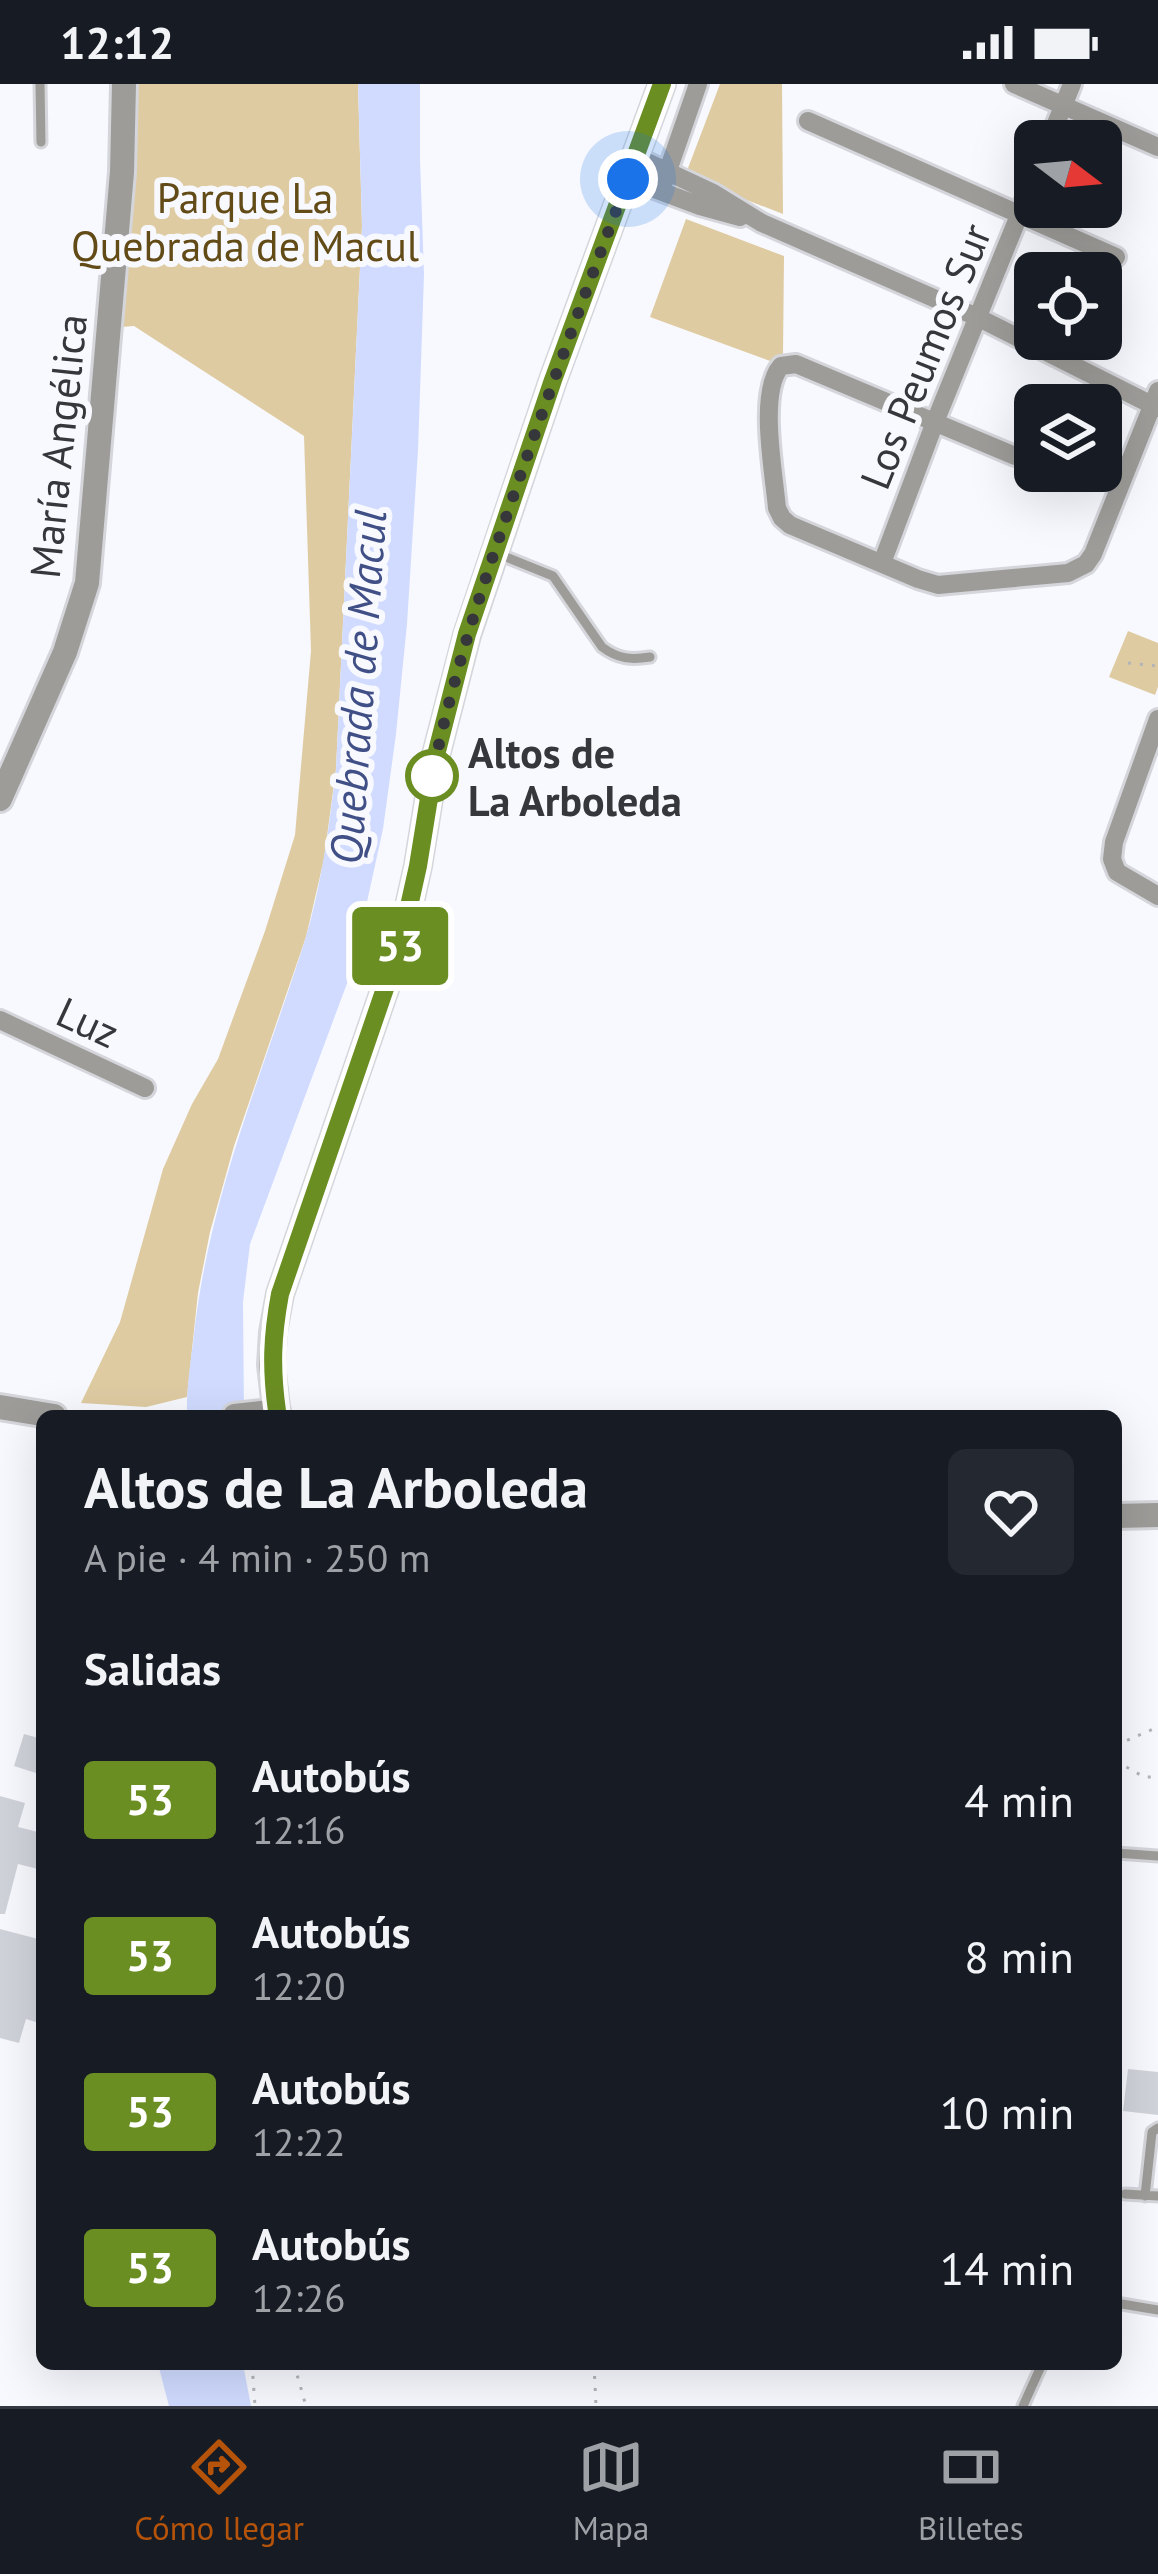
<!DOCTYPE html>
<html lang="es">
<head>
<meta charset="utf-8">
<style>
  :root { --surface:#171b24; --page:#242831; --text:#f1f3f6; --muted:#9ea1a6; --line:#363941; --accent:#b45309 }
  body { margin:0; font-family:"PT Sans",sans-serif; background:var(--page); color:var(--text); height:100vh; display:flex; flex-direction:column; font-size:45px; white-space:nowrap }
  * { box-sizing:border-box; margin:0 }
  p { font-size:39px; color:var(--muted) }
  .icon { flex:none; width:66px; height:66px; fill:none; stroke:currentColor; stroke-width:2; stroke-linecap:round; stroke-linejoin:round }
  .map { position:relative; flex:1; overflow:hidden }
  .panel { position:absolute; left:36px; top:1326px; width:1086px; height:960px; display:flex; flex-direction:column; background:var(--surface); border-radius:18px; box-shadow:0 12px 48px #0002 }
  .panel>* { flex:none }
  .badge { padding:0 24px; border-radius:9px; font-size:42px; line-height:78px }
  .needle { width:78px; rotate:106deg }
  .buttons { position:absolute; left:1014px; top:36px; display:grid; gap:24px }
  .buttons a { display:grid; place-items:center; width:108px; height:108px; border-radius:18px; background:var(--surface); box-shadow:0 12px 48px #0002; font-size:60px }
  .you { position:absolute; width:60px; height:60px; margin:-30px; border:9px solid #fff; border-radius:50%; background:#1a73e8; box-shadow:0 0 0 18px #1a73e833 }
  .map>.badge { position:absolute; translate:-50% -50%; box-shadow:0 0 0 6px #fff }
  h2 { padding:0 48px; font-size:45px; line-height:108px }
  .round { display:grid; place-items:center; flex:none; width:126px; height:126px; border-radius:18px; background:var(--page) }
  .headline { display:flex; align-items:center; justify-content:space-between; height:204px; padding:0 48px }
  h1 { font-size:57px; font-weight:800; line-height:90px }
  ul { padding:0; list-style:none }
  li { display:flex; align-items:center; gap:36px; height:156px; padding:0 48px }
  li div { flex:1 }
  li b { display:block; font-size:45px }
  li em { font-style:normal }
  li .badge { min-width:132px; font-weight:700; text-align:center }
  .status { display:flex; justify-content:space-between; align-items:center; height:84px; padding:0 60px; background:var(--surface); direction:ltr }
  .status svg { height:33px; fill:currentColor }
  .menu { display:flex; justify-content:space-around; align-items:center; height:168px; border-top:3px solid var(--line); background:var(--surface); font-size:33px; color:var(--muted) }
  .menu a { display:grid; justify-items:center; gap:6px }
  .menu .selected { color:var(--accent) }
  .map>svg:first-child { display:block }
  .green { fill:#dfcba2 }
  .water { fill:#d0dbff }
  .building { fill:#d1d3db }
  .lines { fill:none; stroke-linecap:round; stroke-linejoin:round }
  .service-casing { stroke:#d5d6db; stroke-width:15 }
  .minor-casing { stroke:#d5d6db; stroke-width:24 }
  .tertiary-casing { stroke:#d5d6db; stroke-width:30 }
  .path { stroke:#b3b4b8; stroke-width:3; stroke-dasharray:3 9; stroke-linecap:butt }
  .service { stroke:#9e9c99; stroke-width:9 }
  .minor { stroke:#9e9c99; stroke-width:18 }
  .tertiary { stroke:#9e9c99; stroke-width:24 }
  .line-casing { stroke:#fff; stroke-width:27 }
  .line { stroke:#6b8e23; stroke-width:18 }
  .walk { stroke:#36373a; stroke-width:12; stroke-dasharray:0 21.6 }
  .stop-dot { fill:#fff; stroke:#6b8e23; stroke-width:6 }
  .labels { text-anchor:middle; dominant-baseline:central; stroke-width:12; stroke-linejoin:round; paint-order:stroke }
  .park-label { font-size:42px; fill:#624b16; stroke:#f8f9fe }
  .street-label { font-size:42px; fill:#36373a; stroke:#f8f9fe }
  .stop-label { font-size:42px; font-weight:bold; fill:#36373a; stroke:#f8f9fe; text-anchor:start }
  .water-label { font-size:45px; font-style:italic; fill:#414f87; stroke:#f8f9fe }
</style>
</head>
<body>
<div class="status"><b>12:12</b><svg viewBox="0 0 49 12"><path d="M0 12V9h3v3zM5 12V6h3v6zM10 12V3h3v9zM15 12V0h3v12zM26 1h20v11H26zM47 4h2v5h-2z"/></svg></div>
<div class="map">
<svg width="1158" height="2322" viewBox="0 0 1158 2322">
  <rect width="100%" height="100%" fill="#f8f9fe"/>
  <!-- green -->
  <path class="green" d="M 130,0 L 358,0 L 362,142 L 336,685 L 324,775 L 306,853 L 234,1062 L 210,1148 L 198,1209 L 187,1313 L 146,1323 L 81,1319 L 120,1238 L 163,1085 L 192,1020 L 218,975 L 265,847 L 295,751 L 311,567 L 304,352 L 134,242 L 121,243 L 128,123 Z
    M 720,0 L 782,0 L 783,130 L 685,92 Z
    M 686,135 L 784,172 L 783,270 L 770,277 L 650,233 Z
    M 1128,547 L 1158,559 L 1158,603 L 1155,611 L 1109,593 Z"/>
  <!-- water -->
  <path class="water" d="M 358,0 L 420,0 L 420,76 L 424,190 L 418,366 L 407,540 L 396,650 L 383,745 L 352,886 L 250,1160 L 243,1218 L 244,1332 L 187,1332 C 186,1305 191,1277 194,1250 C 210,1109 263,989 305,856 C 322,800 329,742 336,685 L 362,142 Z
    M 158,2280 L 243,2280 L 251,2322 L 169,2322 Z"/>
  <!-- building -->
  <path class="building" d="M 24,1650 L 42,1655 L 42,1691 L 14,1682 Z
    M 0,1712 L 25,1719 L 18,1743 L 42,1749 L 42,1786 L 18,1780 L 5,1830 L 0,1830 Z
    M 0,1845 L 42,1856 L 42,1927 L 39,1939 L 26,1935 L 19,1959 L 0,1954 Z
    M 1128,1985 L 1158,1988 L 1158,2031 L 1123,2027 Z"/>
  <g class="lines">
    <!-- service casing -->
    <g class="service-casing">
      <path id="service" d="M 40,0 L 41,58
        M 496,469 L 553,492 L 602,563 C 618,575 631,576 650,573
        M 1116,1769 L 1158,1772
        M 1125,2110 L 1158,2112
        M 1145,2112 L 1152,2048 L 1158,2044
        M 1116,2219 L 1158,2226
        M 1023,2322 L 1042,2280"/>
    </g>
    <!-- minor casing -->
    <g class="minor-casing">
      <path id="minor" d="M 1014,0 L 1158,63
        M 808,37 L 1116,173
        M 1049,57 L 1072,0
        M 636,73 L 713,109 L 762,139 L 977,233 L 1158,324
        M 628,95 L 700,122 L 740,133
        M 664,98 L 698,0
        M 1015,372 L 796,280 L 781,282 C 758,308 774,389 777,424 L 782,434 L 790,441 L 918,495 L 938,501 L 1068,489 L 1086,480 L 1093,470 L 1158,307
        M 882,479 L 935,338 L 1035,92
        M 1158,635 L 1114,758 L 1112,775 L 1117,788 L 1158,812
        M 0,936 L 145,1004"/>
    </g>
    <!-- tertiary casing -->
    <g class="tertiary-casing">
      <path id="tertiary" d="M 0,715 L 65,568 L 87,499 L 122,88 L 124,0
        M 0,1323 L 54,1332
        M 235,1332 L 277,1327
        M 277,1332 L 271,1281 L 273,1248 L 280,1210 L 401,858 L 418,782 L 436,671 L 467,551 L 553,296 L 662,0
        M 1116,1432 L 1158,1431"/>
    </g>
    <!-- path -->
    <path class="path" d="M 1128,579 L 1158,582
      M 1116,1408 L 1126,1410
      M 1116,1661 L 1158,1643
      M 1116,1677 L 1144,1693 L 1158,1693
      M 252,2280 L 255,2322
      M 294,2280 L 306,2322
      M 594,2280 L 596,2322"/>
    <!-- service -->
    <use href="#service" class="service"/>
    <!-- minor -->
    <use href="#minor" class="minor"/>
    <!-- tertiary -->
    <use href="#tertiary" class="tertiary"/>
  </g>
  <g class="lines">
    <!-- line casing -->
    <g class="line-casing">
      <path id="line" d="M 277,1327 C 271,1284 272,1253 280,1210 L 401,858 L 418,782 L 436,671 L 467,550 L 553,296 L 662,0"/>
    </g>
    <!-- line -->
    <use href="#line" class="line"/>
    <!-- walk -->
    <path class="walk" d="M 432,692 L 429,708 C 448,608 479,512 512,416 C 549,308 588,201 628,95"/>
  </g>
  <!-- markers -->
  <circle class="stop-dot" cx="432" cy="692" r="24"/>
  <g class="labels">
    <!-- park labels -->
    <g class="park-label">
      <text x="245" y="113">Parque La<tspan x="245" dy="48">Quebrada de Macul</tspan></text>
    </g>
    <!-- street labels -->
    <g class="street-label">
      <text transform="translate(925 272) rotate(-68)">Los Peumos Sur</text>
      <text transform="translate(58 362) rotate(-84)">María Angélica</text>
      <text transform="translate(88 938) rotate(25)">Luz</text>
    </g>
    <!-- stop labels -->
    <g class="stop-label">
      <text x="468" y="668">Altos de<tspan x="468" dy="48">La Arboleda</tspan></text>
    </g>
    <!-- water labels -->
    <g class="water-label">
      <text transform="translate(357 603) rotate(-86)">Quebrada de Macul</text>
    </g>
  </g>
</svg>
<div class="buttons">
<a><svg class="needle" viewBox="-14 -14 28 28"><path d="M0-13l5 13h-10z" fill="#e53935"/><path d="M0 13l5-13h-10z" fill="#9ea1a6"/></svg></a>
<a><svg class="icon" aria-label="locate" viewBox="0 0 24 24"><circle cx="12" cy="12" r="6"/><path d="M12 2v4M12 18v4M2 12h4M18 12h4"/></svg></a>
<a><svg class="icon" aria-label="layers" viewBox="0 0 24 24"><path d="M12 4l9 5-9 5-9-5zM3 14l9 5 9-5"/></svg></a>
</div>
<div class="you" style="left:628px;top:95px"></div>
<b class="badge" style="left:400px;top:862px;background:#6b8e23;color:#fff">53</b>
<section class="panel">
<div class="headline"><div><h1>Altos de La Arboleda</h1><p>A pie · 4 min · 250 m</p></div><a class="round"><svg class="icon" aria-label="heart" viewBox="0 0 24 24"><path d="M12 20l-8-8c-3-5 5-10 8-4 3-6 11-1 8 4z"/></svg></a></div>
<h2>Salidas</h2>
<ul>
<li><span class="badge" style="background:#6b8e23;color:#fff">53</span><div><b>Autobús</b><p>12:16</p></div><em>4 min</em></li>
<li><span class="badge" style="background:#6b8e23;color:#fff">53</span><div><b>Autobús</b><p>12:20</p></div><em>8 min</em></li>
<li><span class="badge" style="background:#6b8e23;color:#fff">53</span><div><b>Autobús</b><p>12:22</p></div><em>10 min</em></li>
<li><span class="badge" style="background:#6b8e23;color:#fff">53</span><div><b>Autobús</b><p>12:26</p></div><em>14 min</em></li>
</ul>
</section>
</div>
<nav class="menu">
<a class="selected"><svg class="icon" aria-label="directions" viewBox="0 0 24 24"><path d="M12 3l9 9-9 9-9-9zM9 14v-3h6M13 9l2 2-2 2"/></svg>Cómo llegar</a>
<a><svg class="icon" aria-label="map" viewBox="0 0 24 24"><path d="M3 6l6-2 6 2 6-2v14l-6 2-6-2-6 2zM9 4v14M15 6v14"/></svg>Mapa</a>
<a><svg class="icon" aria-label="tickets" viewBox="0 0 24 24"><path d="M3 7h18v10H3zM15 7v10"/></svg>Billetes</a>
</nav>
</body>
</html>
